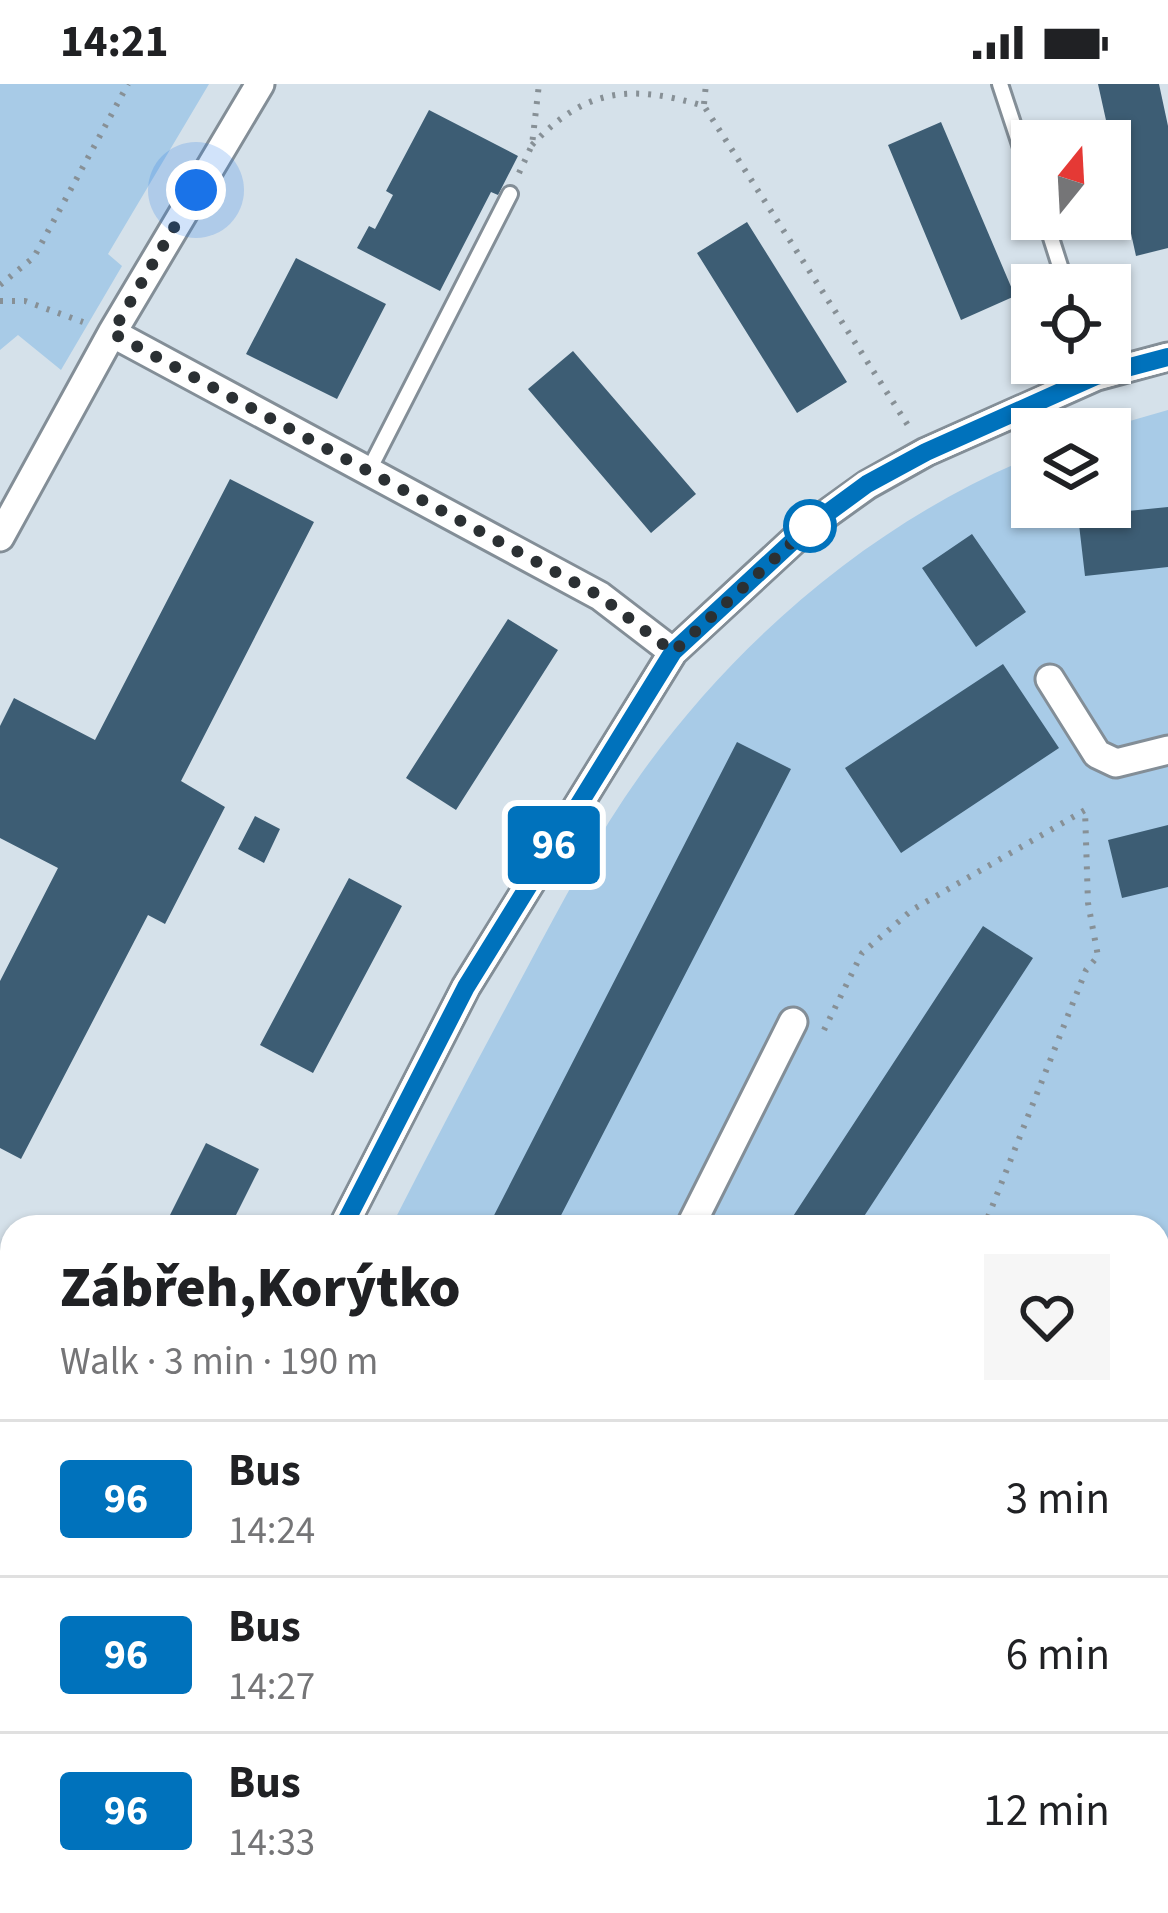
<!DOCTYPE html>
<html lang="en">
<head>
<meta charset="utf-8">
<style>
  :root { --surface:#fff; --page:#f6f6f6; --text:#202124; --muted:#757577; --line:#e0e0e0 }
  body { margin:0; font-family:"Source Sans 3",sans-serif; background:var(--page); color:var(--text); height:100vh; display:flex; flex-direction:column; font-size:45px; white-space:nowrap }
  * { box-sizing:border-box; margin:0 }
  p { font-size:39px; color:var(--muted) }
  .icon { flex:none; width:66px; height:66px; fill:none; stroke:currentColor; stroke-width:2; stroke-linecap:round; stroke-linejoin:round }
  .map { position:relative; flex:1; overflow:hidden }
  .panel { position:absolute; left:0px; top:1131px; width:1170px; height:699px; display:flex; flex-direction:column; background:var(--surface); border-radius:36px 36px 0 0; box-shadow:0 3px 9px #0004 }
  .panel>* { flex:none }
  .badge { padding:0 24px; border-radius:9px; font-size:42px; line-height:78px }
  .needle { width:78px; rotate:18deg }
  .buttons { position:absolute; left:1011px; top:36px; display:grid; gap:24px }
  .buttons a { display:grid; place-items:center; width:120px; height:120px; border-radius:0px; background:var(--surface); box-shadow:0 3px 9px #0004; font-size:60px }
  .you { position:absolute; width:60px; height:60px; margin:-30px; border:9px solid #fff; border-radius:50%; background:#1a73e8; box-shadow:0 0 0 18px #1a73e833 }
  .map>.badge { position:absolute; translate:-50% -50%; box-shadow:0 0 0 6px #fff }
  .round { display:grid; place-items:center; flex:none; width:126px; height:126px; border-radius:0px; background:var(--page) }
  .headline { display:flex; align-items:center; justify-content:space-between; height:204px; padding:0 60px }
  h1 { font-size:57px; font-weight:800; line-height:90px }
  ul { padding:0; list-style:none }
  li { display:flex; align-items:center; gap:36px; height:156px; padding:0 60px; border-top:3px solid var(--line) }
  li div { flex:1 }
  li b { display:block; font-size:45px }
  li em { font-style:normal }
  li .badge { min-width:132px; font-weight:700; text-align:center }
  .status { display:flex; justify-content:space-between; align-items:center; height:84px; padding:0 60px; background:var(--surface); direction:ltr }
  .status svg { height:33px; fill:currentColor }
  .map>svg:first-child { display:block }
  .green { fill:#a8cbe7 }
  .building { fill:#3d5d74 }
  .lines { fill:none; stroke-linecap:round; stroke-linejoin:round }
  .lane-casing { stroke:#838e97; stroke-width:20 }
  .street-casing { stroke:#838e97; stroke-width:33 }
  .path { stroke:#879096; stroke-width:6; stroke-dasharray:3 9; stroke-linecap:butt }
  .lane { stroke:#fff; stroke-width:14 }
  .street { stroke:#fff; stroke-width:27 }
  .line-casing { stroke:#fff; stroke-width:27 }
  .line { stroke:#0072bc; stroke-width:18 }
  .walk { stroke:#2b3033; stroke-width:12; stroke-dasharray:0 21.6 }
  .stop-dot { fill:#fff; stroke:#0072bc; stroke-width:6 }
</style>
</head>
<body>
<div class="status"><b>14:21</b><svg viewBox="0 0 49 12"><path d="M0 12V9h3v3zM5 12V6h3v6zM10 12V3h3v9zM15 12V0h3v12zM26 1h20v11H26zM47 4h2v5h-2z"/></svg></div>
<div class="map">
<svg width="1168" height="1829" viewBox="0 0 1168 1829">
  <rect width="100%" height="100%" fill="#d5e1ea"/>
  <!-- green -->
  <path class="green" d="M 0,0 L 209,0 L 108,170 L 122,182 L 61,286 L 18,251 L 0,266 Z
    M 1168,326 L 1168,1687 L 1158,1692 L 1158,1143 L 391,1143 C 435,1057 480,971 526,886 C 562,819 597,751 641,690 C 738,554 877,436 1032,373 L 1032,423 L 1110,423 L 1110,345 L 1102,345 Z
    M 65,1818 L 1022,1818 L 1031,1829 L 60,1829 Z"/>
  <!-- building -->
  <path class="building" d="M 1098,0 L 1159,0 L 1168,42 L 1168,164 L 1136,172 Z
    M 429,26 L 518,72 L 498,111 L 491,108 L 440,207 L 357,164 L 369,142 L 375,145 L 393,111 L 386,107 Z
    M 941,38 L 1015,212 L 961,236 L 888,61 Z
    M 747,138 L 847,298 L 797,329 L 697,169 Z
    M 296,174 L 386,220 L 337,315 L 246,270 Z
    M 573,267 L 696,410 L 651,449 L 528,305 Z
    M 230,395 L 314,438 L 181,697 L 225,723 L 165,840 L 148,831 L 21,1075 L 0,1064 L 0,897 L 58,784 L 0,754 L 0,642 L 14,614 L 95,656 Z
    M 1168,423 L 1168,483 L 1085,492 L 1078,432 Z
    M 972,450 L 1026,528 L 976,563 L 922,484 Z
    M 508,535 L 558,566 L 456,726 L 406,694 Z
    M 1003,580 L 1059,664 L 901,769 L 845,684 Z
    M 737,658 L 791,685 L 555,1143 L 488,1143 Z
    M 255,732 L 280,745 L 264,779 L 238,765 Z
    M 1168,741 L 1168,803 L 1122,814 L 1108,756 Z
    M 349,794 L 402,822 L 313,989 L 260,961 Z
    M 983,842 L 1033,874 L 878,1111 L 857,1143 L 786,1143 Z
    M 206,1059 L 259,1085 L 230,1143 L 164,1143 Z
    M 12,1447 L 12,1509 L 0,1503 L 0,1472 Z
    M 1168,1504 L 1168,1559 L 1158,1546 L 1158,1512 Z
    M 128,1818 L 197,1818 L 191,1829 L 122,1829 Z
    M 465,1818 L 529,1818 L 525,1829 L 461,1829 Z
    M 865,1818 L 960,1818 L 969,1829 L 873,1829 Z"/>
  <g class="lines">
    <!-- lane casing -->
    <g class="lane-casing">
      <path id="lane" d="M 1000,0 L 1032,97
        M 1045,135 L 1066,201
        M 369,386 L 510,110"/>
    </g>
    <!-- street casing -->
    <g class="street-casing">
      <path id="street" d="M 112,249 L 600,512 L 673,568
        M 0,453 L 112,249 L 260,0
        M 1050,595 L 1097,670 L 1116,679 L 1168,666
        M 343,1143 L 466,903 L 673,568 L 807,444 L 867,401 L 926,368 L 1097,292 L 1168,273
        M 690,1143 L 793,938
        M 1158,1728 L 1168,1725
        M 356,1823 L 358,1818
        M 5,1829 L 12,1813"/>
    </g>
    <!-- path -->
    <path class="path" d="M 704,20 L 706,0
      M 532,61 C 585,4 631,0 704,22 L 909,343
      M 519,89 L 532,61 L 539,0
      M 0,201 L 34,173 L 128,0
      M 0,217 L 25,217 L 83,238
      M 824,946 L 862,869 L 912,826 L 1085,726 L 1088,819 L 1098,872 L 1086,886 L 984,1143
      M 1073,1818 L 1082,1829"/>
    <!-- lane -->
    <use href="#lane" class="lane"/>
    <!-- street -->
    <use href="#street" class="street"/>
  </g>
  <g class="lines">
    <!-- line casing -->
    <g class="line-casing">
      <path id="line" d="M 343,1143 L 466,903 L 673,568 L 807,444 L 867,400 L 926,368 L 1096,292 L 1168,273"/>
    </g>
    <!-- line -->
    <use href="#line" class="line"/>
    <!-- walk -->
    <path class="walk" d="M 196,106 L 112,249 L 600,512 L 673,568 L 810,442"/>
  </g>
  <!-- markers -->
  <circle class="stop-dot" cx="810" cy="442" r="24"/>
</svg>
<div class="buttons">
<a><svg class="needle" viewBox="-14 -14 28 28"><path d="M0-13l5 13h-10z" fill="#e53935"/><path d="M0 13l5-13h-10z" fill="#757577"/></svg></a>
<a><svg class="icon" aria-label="locate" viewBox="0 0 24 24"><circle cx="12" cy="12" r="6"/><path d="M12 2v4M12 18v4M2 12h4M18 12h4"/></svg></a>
<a><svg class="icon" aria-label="layers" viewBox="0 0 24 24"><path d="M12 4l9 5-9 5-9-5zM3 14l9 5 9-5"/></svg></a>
</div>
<div class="you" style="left:196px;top:106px"></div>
<b class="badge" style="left:554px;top:761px;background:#0072bc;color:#fff">96</b>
<section class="panel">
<div class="headline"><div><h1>Zábřeh,Korýtko</h1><p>Walk · 3 min · 190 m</p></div><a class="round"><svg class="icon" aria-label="heart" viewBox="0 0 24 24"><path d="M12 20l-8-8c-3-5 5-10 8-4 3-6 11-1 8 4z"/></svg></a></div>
<ul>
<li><span class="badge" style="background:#0072bc;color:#fff">96</span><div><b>Bus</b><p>14:24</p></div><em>3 min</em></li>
<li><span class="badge" style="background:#0072bc;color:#fff">96</span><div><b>Bus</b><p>14:27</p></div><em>6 min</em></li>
<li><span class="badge" style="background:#0072bc;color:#fff">96</span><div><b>Bus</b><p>14:33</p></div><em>12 min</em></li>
</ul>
</section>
</div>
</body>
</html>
